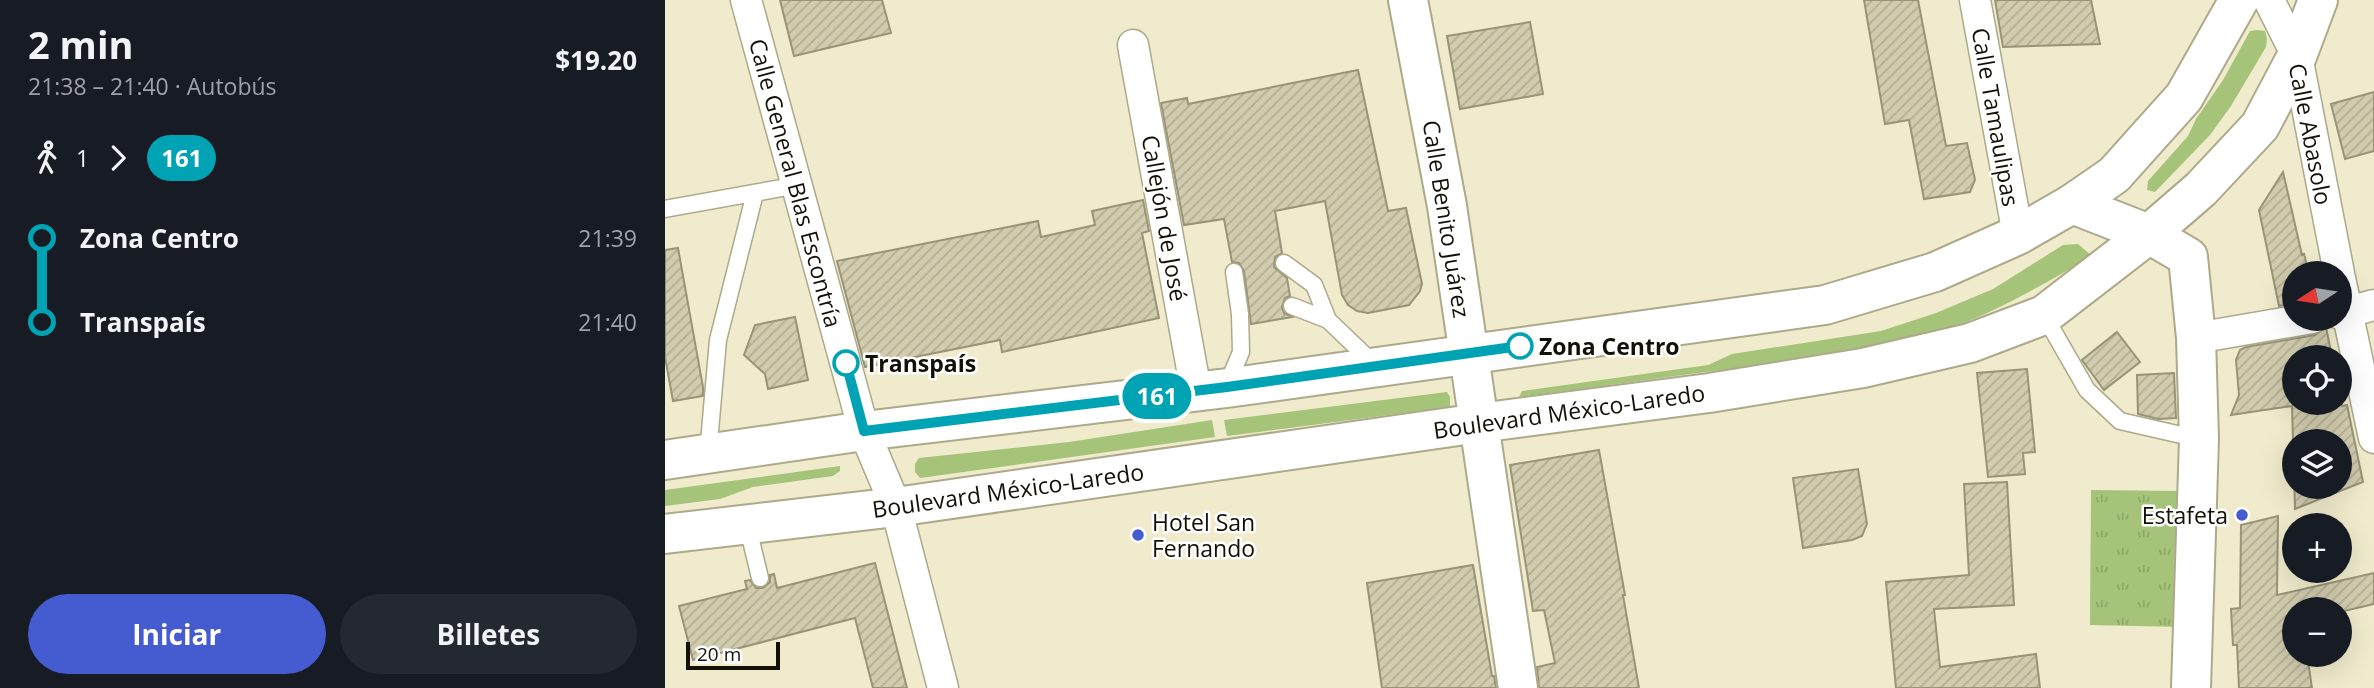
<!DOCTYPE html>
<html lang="es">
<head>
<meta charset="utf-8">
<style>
  :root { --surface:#171b24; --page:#242831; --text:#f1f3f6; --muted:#9ea1a6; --accent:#455cd0 }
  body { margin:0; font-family:"Open Sans",sans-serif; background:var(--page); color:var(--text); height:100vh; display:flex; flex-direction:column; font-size:26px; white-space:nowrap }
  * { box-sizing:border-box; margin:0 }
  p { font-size:23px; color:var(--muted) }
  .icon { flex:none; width:38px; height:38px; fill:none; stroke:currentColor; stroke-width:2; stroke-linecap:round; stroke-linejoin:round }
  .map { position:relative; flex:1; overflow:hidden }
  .panel { display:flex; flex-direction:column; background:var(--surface); width:665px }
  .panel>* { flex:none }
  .badge { padding:0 14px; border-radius:23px; font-size:24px; line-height:46px }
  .needle { width:46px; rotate:258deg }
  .buttons { position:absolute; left:1617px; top:261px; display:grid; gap:14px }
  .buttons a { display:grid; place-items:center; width:70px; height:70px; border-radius:50%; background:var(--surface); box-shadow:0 7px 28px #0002; font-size:35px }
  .scale { position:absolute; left:21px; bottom:18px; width:94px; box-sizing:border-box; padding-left:7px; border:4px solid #131107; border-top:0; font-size:19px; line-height:24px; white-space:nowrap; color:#131107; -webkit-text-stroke:5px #fff; paint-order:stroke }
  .map>.badge { position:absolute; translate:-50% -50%; box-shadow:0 0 0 4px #fff }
  .legs { display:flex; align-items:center; gap:10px; height:77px; padding:0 28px; font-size:23px }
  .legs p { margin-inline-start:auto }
  .overview { display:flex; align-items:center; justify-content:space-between; height:119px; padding:0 28px }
  h1 { font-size:38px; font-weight:700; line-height:52px }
  .cta { display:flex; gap:14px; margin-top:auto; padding:14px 28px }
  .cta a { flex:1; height:80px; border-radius:42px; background:var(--accent); color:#fff; font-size:28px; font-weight:700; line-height:80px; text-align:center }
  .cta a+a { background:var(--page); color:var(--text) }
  ul { padding:0 28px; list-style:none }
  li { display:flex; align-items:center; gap:24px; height:84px; font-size:26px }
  li i { display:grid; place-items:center; width:10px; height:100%; margin:0 9px; background:currentColor }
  li i::after { content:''; width:18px; height:18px; margin:-9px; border:5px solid; border-radius:50%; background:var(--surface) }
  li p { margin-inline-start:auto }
  li:first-child i { background:linear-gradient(#0000 50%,currentColor 0) }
  li:last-child i { background:linear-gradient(currentColor 50%,#0000 0) }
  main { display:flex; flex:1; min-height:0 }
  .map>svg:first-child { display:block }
  .grass { fill:url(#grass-tufts) }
  .garden { fill:#a6c479 }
  .building { fill:url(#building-hatch); stroke:#989477; stroke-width:2; fill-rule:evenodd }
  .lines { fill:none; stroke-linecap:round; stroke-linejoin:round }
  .lane-casing { stroke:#ada98b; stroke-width:19 }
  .street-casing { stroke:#ada98b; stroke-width:33 }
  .secondary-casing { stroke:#ada98b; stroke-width:42 }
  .primary-casing { stroke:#ada98b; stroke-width:42 }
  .lane { stroke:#fff; stroke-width:16 }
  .street { stroke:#fff; stroke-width:30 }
  .secondary { stroke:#fff; stroke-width:38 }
  .primary { stroke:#fff; stroke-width:38 }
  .line-1-casing { stroke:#fff; stroke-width:16 }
  .line-1 { stroke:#00a3b4; stroke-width:10 }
  .stop-1-dot { fill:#fff; stroke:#00a3b4; stroke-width:3.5 }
  .poi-dot { fill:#455cd0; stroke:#fff; stroke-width:2.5 }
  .labels { text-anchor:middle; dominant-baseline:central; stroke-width:5; stroke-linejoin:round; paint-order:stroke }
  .street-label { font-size:23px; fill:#131107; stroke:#fff }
  .stop-label { font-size:23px; font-weight:bold; fill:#131107; stroke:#fff; text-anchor:start }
  .poi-label { font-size:23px; fill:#131107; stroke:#fff; text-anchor:end }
</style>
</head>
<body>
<main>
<section class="panel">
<div class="overview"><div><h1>2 min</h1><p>21:38 – 21:40 · Autobús</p></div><b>$19.20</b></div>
<div class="legs"><svg class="icon" aria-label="walk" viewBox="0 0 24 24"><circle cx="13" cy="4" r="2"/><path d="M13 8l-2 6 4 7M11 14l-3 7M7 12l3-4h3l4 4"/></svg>1<svg class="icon" aria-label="forward" viewBox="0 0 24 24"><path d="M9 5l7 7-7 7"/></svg><b class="badge" style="background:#00a3b4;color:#fff">161</b></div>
<ul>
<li><i style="color:#00a3b4"></i><b>Zona Centro</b><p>21:39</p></li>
<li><i style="color:#00a3b4"></i><b>Transpaís</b><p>21:40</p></li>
</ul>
<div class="cta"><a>Iniciar</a><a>Billetes</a></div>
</section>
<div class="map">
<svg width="1709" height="688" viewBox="0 0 1709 688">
  <defs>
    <pattern id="grass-tufts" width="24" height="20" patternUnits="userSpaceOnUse" patternTransform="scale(1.75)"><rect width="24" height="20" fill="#a6c479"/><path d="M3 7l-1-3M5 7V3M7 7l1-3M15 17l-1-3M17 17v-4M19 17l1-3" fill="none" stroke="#8ea767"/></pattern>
    <pattern id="building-hatch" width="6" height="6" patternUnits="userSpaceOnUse" patternTransform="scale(1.75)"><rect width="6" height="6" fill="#d1ccae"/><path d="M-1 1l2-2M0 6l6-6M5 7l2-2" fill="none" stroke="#b3ae94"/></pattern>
  </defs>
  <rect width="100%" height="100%" fill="#f0ebcc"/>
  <!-- grass -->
  <path class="grass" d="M 1426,490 L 1518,491 L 1516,627 L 1425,625 Z"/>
  <!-- garden -->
  <path class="garden" d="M 1592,30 L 1600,31 L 1602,39 L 1601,47 L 1566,106 L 1545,135 L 1490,192 L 1482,190 L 1483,181 L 1523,136 L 1531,119 L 1558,80 L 1585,31 Z
    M 1413,244 L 1427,256 C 1379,284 1332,312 1280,330 C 1212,352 1141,360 1071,368 C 998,377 926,388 854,397 L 857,391 L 1043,365 L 1067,354 L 1216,331 L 1271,313 L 1328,289 L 1398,245 Z
    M 782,392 L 785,397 L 785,407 L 562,436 L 559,420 Z
    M 547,420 L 550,437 L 255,478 L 250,472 L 250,464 L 254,458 L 404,442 Z
    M 175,466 L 175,471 L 168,476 L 88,487 L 55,499 L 0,506 L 0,490 Z"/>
  <!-- building -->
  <path class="building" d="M 115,0 L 217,0 L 226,33 L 129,56 Z
    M 1199,0 L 1253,0 L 1281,146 L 1302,143 L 1310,180 L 1305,192 L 1259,199 L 1244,120 L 1220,124 Z
    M 1330,0 L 1426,0 L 1435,44 L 1338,47 Z
    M 865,22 L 878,94 L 795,109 L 782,36 Z
    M 693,70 L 723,211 L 741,208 L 757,284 L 755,291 L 744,305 L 703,313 L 692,311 L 683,305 L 677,295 L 660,201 L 610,211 L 617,253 L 610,257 L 609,267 L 622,278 L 625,296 L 620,298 L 617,307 L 619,313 L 627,317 L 586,324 L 579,271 L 574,263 L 567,262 L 559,219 L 519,225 L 496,103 L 522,98 L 523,104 Z
    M 1709,92 L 1709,151 L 1680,159 L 1666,104 Z
    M 1618,172 L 1637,255 L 1639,254 L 1644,273 L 1629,273 L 1629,303 L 1614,306 L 1594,210 Z
    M 478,200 L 484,231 L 477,233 L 494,318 L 337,352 L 335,340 L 200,367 L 172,261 L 373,221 L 376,237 L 430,225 L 427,211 Z
    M 13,248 L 38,387 L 38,396 L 8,401 L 0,357 L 0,250 Z
    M 130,317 L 143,380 L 103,389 L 100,374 L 79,355 L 90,325 Z
    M 1661,327 L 1667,357 L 1629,357 L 1629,402 L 1675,402 L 1675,397 L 1677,406 L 1682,405 L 1698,482 L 1630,509 L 1627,406 L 1566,415 L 1574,395 L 1571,360 L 1575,350 L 1581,347 L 1650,335 ZM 1629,441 L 1675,441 L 1675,486 L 1629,486 Z
    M 1452,332 L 1475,362 L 1439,390 L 1417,360 Z
    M 1362,369 L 1370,452 L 1358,453 L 1360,474 L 1323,477 L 1312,373 Z
    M 1509,373 L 1511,418 L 1493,419 L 1473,414 L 1472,375 Z
    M 934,450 L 960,595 L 958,595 L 974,688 L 874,688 L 872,667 L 890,663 L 879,610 L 868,611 L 845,465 Z
    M 1193,469 L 1202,524 L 1197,536 L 1187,540 L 1138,548 L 1128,478 Z
    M 1342,482 L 1349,605 L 1269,609 L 1275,667 L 1371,654 L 1375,688 L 1231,688 L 1221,582 L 1304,575 L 1299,484 Z
    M 1613,516 L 1612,595 L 1709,573 L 1709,604 L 1675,612 L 1675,609 L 1629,609 L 1629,654 L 1642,654 L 1647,688 L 1574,688 L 1572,645 L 1568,645 L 1566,609 L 1575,608 L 1576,525 Z
    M 210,563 L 242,688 L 208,688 L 190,618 L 28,660 L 14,606 L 82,589 L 80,581 L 85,580 L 91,588 L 98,588 L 105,582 L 105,575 L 109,574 L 112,588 Z
    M 808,565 L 827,676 L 829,676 L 831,688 L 717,688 L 702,583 Z"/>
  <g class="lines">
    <!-- lane casing -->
    <g class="lane-casing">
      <path id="lane" d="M 0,209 L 133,185
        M 619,263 L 649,285 L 663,320
        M 627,306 L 663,320 L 708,363
        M 1379,315 L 1422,390 L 1455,421 L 1534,439
        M 562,385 L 576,352 L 575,314 L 569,272
        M 43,454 L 53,340 L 90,193
        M 82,524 L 95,578"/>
    </g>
    <!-- street casing -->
    <g class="street-casing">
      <path id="street" d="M 81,0 L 199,431 L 231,507 L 278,688
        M 1310,0 L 1353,235
        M 1604,0 L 1632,56 L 1674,273
        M 468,45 L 531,391
        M 1675,278 L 1709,438
        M 1675,314 L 1709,305
        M 1531,338 L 1647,318"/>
    </g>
    <!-- secondary casing -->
    <g class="secondary-casing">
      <path id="secondary" d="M 743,0 L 782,206 L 853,688
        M 1407,204 L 1484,234 L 1523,257 L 1531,338 L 1534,439 L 1526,688"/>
    </g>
    <!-- primary casing -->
    <g class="primary-casing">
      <path id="primary" d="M 0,460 L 199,431 L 562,388 L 1160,305 L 1270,272 L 1353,235 L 1407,204 L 1449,175 L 1519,97 L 1574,0
        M 0,534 L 231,507 L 814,423 L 1044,393 L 1198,368 L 1305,343 L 1379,315 L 1484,234 L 1536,189 L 1595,126 L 1632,56 L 1653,0"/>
    </g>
    <!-- lane -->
    <use href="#lane" class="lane"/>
    <!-- street -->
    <use href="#street" class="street"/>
    <!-- secondary -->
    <use href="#secondary" class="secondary"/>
    <!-- primary -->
    <use href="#primary" class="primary"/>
  </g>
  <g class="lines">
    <!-- line-1 casing -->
    <g class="line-1-casing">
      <path id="line-1" d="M 181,363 L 199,431 L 562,387 L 855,346"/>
    </g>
    <!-- line-1 -->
    <use href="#line-1" class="line-1"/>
  </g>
  <!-- markers -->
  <g class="stop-1-dot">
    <circle cx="855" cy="346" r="12"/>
    <circle cx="181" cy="363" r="12"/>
  </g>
  <g class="poi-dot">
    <circle cx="1577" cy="515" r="7"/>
    <circle cx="473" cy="535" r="7"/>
  </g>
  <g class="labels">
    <!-- street labels -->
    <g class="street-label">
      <text transform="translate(1331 117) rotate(80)">Calle Tamaulipas</text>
      <text transform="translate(1646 134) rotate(79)">Calle Abasolo</text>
      <text transform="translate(131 183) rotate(75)">Calle General Blas Escontría</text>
      <text transform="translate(500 218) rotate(80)">Callejón de José</text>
      <text transform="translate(782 219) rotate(81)">Calle Benito Juárez</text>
      <text transform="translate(904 411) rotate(-8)">Boulevard México-Laredo</text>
      <text transform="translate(343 490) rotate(-8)">Boulevard México-Laredo</text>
    </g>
    <!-- stop labels -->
    <g class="stop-label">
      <text x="874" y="346">Zona Centro</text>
      <text x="200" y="363">Transpaís</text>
    </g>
    <!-- poi labels -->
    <g class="poi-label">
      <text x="1563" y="515">Estafeta</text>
      <text x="487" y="522" text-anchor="start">Hotel San<tspan x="487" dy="26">Fernando</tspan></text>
    </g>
  </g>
</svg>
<div class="buttons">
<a><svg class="needle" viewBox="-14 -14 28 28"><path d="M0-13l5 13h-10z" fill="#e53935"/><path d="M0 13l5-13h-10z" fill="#9ea1a6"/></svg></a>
<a><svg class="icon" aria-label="locate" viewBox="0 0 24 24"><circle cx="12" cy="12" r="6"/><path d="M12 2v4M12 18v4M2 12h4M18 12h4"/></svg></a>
<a><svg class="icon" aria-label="layers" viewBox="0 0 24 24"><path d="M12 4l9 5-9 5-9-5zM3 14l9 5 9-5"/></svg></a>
<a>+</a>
<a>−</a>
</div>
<div class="scale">20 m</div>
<b class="badge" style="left:492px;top:396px;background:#00a3b4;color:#fff">161</b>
</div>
</main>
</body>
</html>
